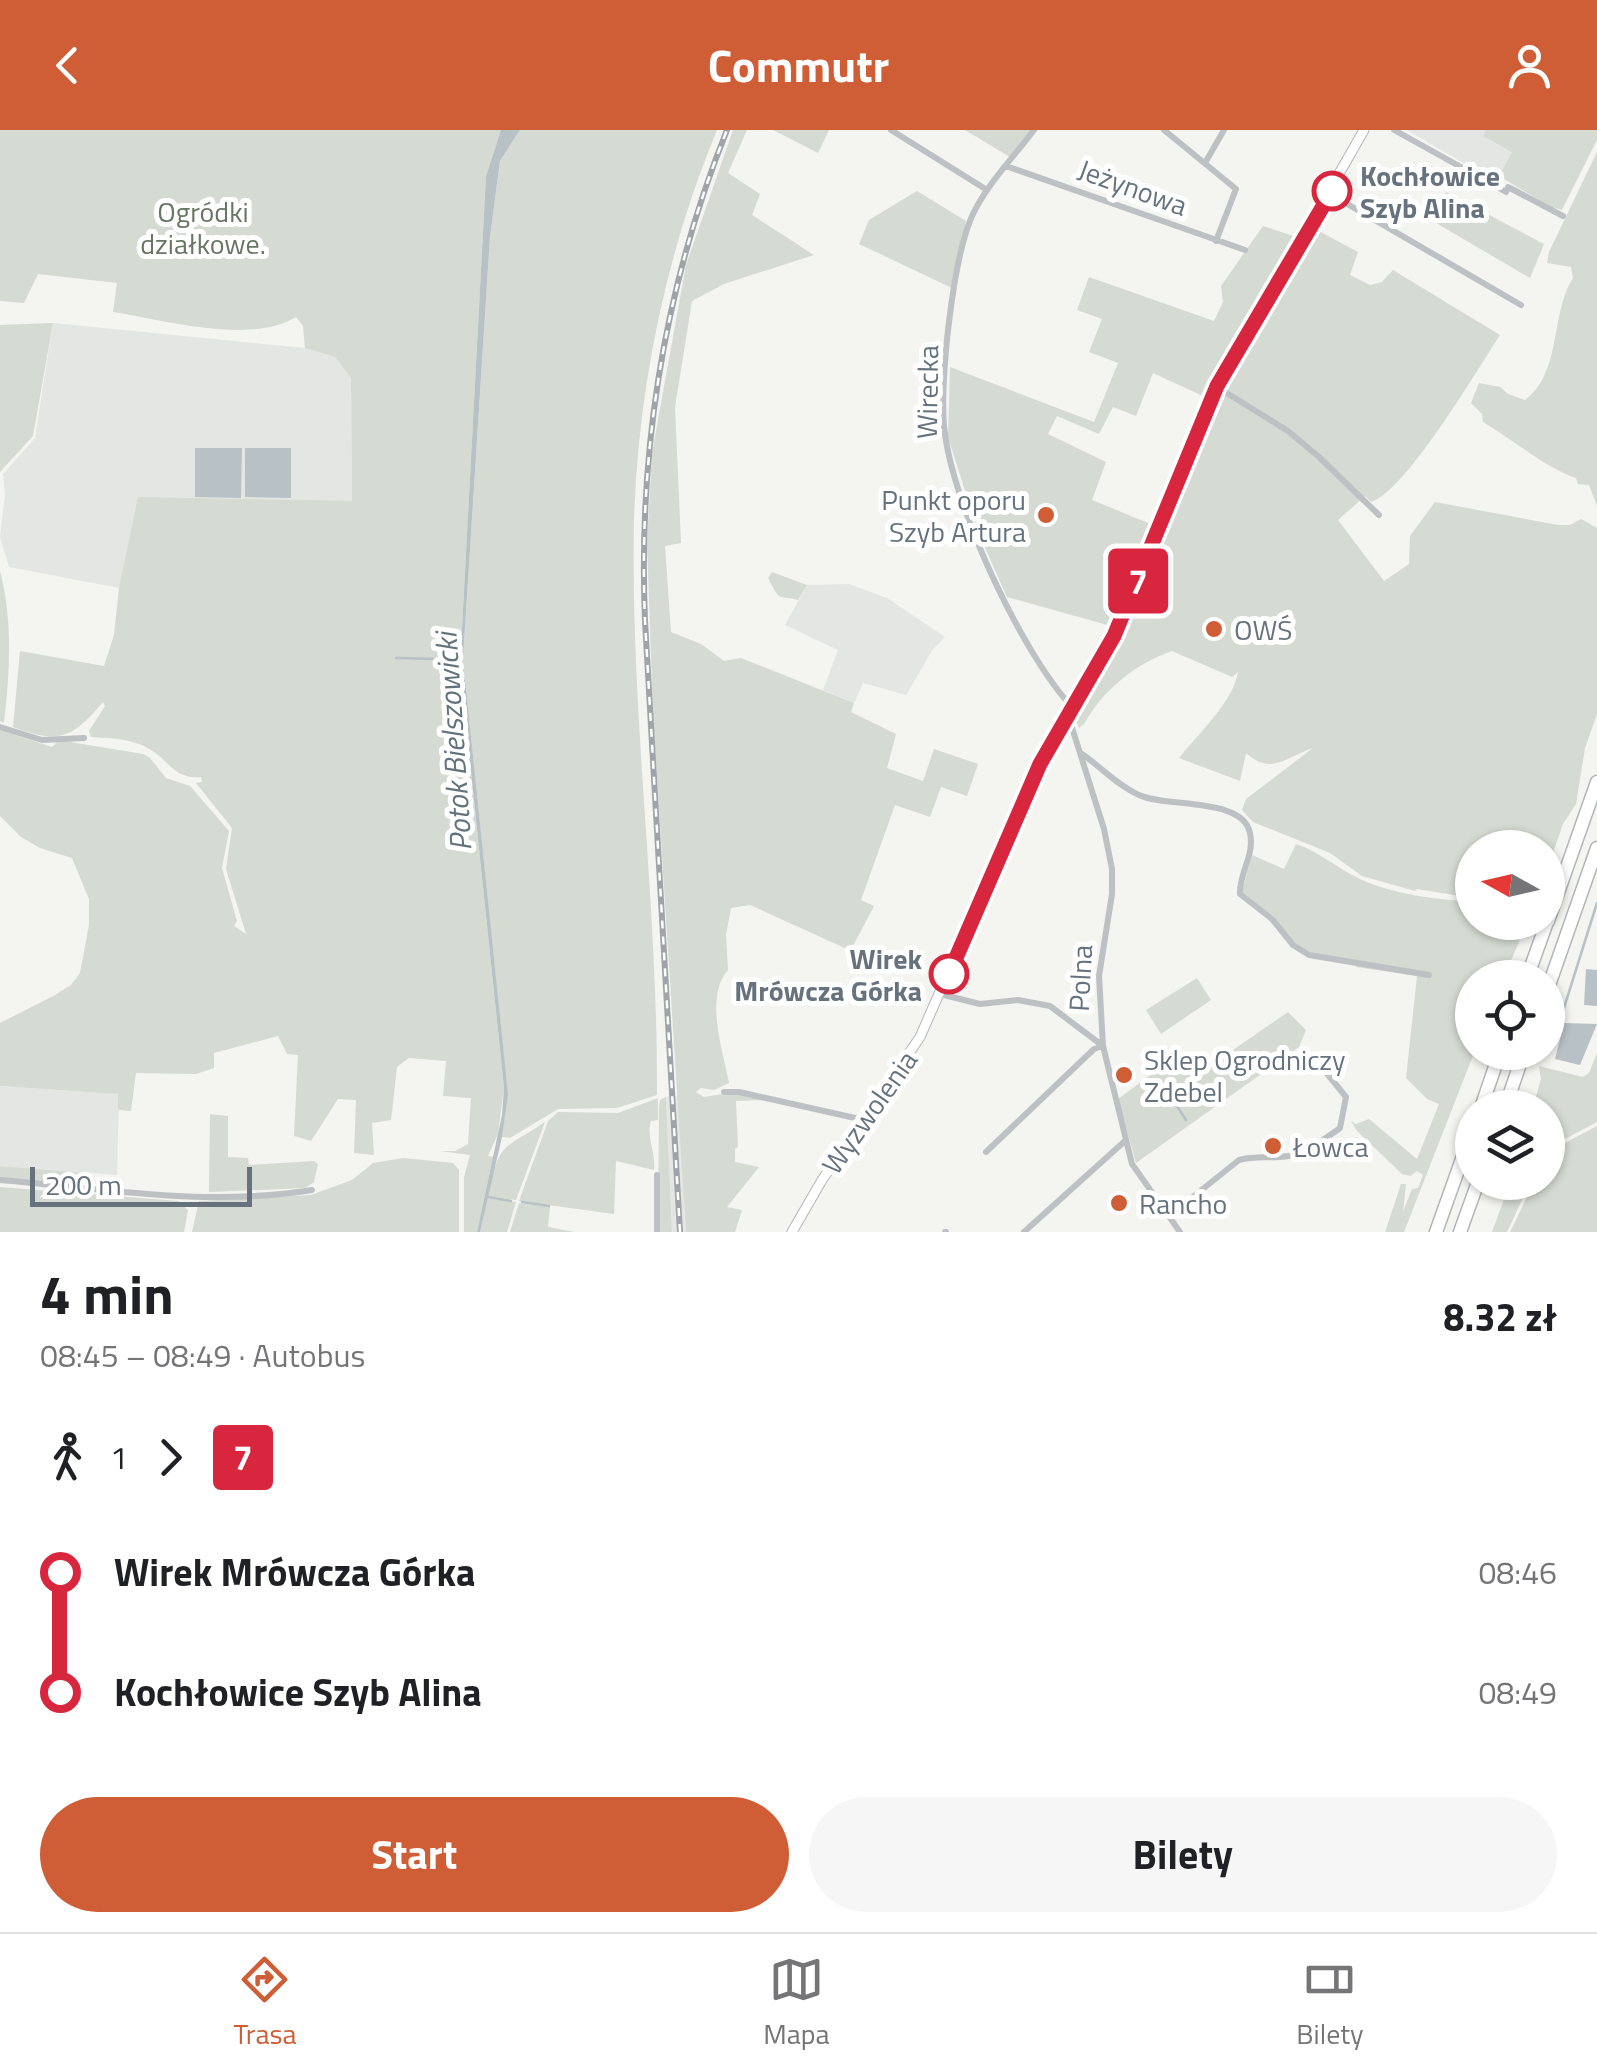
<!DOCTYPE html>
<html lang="pl">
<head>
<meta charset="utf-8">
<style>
  :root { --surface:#fff; --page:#f6f6f6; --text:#202124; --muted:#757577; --line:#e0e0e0; --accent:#cf5d36 }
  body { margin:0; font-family:"Titillium Web",sans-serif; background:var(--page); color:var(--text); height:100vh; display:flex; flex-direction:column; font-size:38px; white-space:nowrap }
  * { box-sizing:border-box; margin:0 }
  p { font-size:32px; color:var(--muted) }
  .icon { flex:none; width:55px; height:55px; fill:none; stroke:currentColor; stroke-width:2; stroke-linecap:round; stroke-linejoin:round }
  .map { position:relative; height:1102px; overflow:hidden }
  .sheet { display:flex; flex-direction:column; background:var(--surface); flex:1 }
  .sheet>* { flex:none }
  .badge { padding:0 20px; border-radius:8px; font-size:35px; line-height:65px }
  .needle { width:65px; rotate:278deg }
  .controls { position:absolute; left:1455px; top:700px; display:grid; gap:20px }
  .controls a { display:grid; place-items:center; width:110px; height:110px; border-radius:50%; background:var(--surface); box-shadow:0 2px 8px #0004; font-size:50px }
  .scale { position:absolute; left:30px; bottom:25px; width:222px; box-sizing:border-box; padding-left:10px; border:5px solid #66737e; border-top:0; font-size:28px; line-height:35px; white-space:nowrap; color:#66737e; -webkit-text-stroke:8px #fff; paint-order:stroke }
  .map>.badge { position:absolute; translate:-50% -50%; box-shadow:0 0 0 5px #fff }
  .legs { display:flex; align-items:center; gap:15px; height:110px; padding:0 40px; font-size:32px }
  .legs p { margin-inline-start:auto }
  .head { display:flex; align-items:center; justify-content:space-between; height:170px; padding:0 40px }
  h1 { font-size:55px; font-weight:700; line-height:75px }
  .cta { display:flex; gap:20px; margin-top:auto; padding:20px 40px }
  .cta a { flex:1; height:115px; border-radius:60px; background:var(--accent); color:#fff; font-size:40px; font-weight:700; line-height:115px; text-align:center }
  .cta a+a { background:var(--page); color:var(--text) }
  ul { padding:0 40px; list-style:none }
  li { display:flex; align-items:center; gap:35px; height:120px; font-size:38px }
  li i { display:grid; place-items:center; width:15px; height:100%; margin:0 12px; background:currentColor }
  li i::after { content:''; width:25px; height:25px; margin:-12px; border:8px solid; border-radius:50%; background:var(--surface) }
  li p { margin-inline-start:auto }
  li:first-child i { background:linear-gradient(#0000 50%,currentColor 0) }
  li:last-child i { background:linear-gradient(currentColor 50%,#0000 0) }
  header { display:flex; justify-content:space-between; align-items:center; height:130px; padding:0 40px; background:var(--accent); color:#fff; font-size:45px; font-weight:700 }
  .menu { display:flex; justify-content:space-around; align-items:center; height:140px; border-top:2px solid var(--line); background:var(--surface); font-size:28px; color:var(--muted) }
  .menu a { display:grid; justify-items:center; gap:5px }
  .menu .active { color:var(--accent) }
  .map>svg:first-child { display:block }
  .built { fill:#e4e6e4 }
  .green { fill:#d5dad2 }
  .water { fill:#b8c1c6 }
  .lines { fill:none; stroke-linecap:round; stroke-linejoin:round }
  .stream { stroke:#b8c1c6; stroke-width:2.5 }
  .secondary-casing { stroke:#b2b6ba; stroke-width:11 }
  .highway-casing { stroke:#b2b5b8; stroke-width:15 }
  .street { stroke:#bdc1c4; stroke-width:6 }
  .secondary { stroke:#fff; stroke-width:9 }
  .highway { stroke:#fff; stroke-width:12 }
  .rail-casing { stroke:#9fa4a9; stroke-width:6 }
  .rail { stroke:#fff; stroke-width:2.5; stroke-dasharray:8; stroke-linecap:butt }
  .line-1-casing { stroke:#fff; stroke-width:22 }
  .line-1 { stroke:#d7263d; stroke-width:15 }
  .stop-1-dot { fill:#fff; stroke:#d7263d; stroke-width:5 }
  .poi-dot { fill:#cf5d36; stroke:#fff; stroke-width:4 }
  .labels { text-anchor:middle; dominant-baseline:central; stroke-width:10; stroke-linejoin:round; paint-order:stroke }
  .stop-label { font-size:28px; font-weight:bold; fill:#66737e; stroke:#fff; text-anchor:start }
  .street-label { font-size:28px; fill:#66737e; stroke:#fff }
  .park-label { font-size:28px; fill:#687664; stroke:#fff }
  .poi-label { font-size:28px; fill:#66737e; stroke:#fff; text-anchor:start }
  .water-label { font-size:30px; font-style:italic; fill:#62747b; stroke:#fff }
</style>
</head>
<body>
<header><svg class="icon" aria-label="back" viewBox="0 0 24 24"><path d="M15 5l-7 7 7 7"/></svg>Commutr<svg class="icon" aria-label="person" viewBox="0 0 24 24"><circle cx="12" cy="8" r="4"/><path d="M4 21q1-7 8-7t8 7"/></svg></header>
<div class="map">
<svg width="1597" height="1102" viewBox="0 0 1597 1102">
  <rect width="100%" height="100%" fill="#f4f4f1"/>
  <!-- built -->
  <path class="built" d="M 1407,0 L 1486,0 L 1484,6 L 1513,22 L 1496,52 Z
    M 53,193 L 305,218 L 335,227 L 351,248 L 352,371 L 292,371 L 119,458 L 9,437 L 0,407 L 5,365 L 3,344 L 35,308 Z
    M 849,454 L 887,468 L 945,507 L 933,519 L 906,565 L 863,553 L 854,573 L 823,560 L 838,520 L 785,495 L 807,455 Z
    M 0,956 L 119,964 L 117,1045 L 0,1036 Z
    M 678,966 L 686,1102 L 672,1102 L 666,967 Z"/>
  <!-- green -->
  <path class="green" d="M 0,0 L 501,0 L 486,46 L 460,536 L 504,958 L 498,1004 L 488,1026 L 493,1027 L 477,1102 L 464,1102 L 464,1047 L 470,1025 L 440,1021 L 455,1021 L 468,1014 L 471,968 L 443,966 L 446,931 L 409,928 L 397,937 L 391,990 L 372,993 L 374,1025 L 354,1023 L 356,970 L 338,969 L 311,1011 L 294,1006 L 298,925 L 287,924 L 278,906 L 214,923 L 214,938 L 196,944 L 136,943 L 131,981 L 118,980 L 118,964 L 0,956 L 0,893 L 55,865 L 71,855 L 80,843 L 89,795 L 89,769 L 72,728 L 40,718 L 21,707 L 0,686 L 0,600 L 52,617 L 57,612 L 64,611 L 143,624 L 150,628 L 166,648 L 190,656 L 229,701 L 222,738 L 237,791 L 234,796 L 246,804 L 226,739 L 232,698 L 196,653 L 202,652 L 201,647 C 176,649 172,635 154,622 C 137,609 111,608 91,607 L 89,601 L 105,576 L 103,572 C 72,609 59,614 13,597 L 20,521 L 104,536 L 114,505 L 119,458 L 138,367 L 352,371 L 351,248 L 335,227 L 305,218 L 303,196 L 296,187 C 251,215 164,190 113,182 L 117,153 L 38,144 L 24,173 L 0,171 Z
    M 520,0 L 717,0 C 666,123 638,258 634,390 C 630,581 658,773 657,965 L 617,978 L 558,979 L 510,1008 L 502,1007 L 507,958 L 463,529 L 490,107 L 500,31 Z
    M 733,0 L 747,0 L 728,43 L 760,64 L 752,85 L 814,125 L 724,154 L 692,171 L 675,277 L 681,413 L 665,416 L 671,502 L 701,514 L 724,531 L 741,528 L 854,573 L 851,582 L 896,604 L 887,638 L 923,651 L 934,619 L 978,634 L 967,666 L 941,657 L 930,687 L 895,675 L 861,770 L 874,776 L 854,814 L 847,819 L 750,775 L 731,778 L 726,805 L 728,840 C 704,868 723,920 729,953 L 714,960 L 701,958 L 696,962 L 704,967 L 730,963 L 764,970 L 736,971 L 738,1017 L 735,1019 L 735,1032 L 759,1037 L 727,1077 L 742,1080 L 735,1102 L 686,1102 L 653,585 L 647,412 L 652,323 L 686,135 Z
    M 773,0 L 829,0 L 818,23 Z
    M 965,0 L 1031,0 L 1010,27 Z
    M 1486,0 L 1597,0 L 1597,10 L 1562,80 L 1549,76 L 1499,46 L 1512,22 L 1483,6 Z
    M 1597,22 L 1597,376 L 1589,355 L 1578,354 L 1576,348 C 1543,336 1515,311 1483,292 L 1482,284 L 1471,273 L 1479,253 L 1500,257 L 1508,264 L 1525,270 C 1562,243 1550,184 1573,148 L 1571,137 L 1547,133 L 1549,122 Z
    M 917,61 L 966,91 L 952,158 L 859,114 L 869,90 Z
    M 1446,62 L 1544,114 L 1530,148 L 1431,90 Z
    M 1263,96 L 1296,107 L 1247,186 L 1205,267 L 1153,243 L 1136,286 L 1113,277 L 1099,304 L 1057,286 L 1048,304 L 1106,332 L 1092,370 L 1153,395 L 1111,496 L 1007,467 L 978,402 L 948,307 L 950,237 L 1094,292 L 1118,233 L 1089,222 L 1102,189 L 1077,180 L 1089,147 L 1214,191 L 1223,172 L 1221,156 Z
    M 1319,101 L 1358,122 L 1350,145 L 1370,155 L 1382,152 L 1393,140 L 1500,205 C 1477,240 1406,361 1371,372 L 1365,366 L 1338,390 L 1384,451 L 1409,434 L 1410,406 L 1435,372 L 1558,395 L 1570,395 L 1581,389 L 1597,398 L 1597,584 L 1585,618 L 1576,674 L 1563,694 L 1548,737 L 1548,718 L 1472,718 L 1472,792 L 1527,793 L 1504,847 L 1472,848 L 1474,923 L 1404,1102 L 1385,1102 L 1401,1054 L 1406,1054 L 1403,1082 L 1412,1059 L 1418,1058 L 1423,1045 L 1417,1041 L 1410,1046 L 1402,1044 L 1357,1001 L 1351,991 L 1356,994 L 1369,989 L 1417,1029 L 1439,974 L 1427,969 L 1406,948 L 1417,846 L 1356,837 L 1355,831 L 1313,824 L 1292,812 L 1274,787 L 1242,762 L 1252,725 L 1284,739 L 1296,714 C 1320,722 1337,738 1360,749 C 1393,764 1435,770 1471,771 L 1472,768 L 1417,759 L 1415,761 L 1362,746 L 1330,723 L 1253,692 L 1242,680 L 1246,669 L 1313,618 C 1286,627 1271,646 1246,623 L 1240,651 L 1179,628 C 1198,604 1233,572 1238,542 L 1232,547 L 1172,521 C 1135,534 1103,560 1084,594 L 1079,598 L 1076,591 C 1091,559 1114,531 1129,498 C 1188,363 1230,221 1319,101 Z
    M 53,193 L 33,306 L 0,342 L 0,195 Z
    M 0,441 C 13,491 10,541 4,593 L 0,591 Z
    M 772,442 L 807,455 L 798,470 C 776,464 782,474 768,448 Z
    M 1197,848 L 1211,870 L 1161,904 L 1146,880 Z
    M 1288,882 L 1306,900 L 1299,917 L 1136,1033 L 1118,969 L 1176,926 L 1194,947 Z
    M 1597,923 L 1597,992 L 1563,1010 L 1548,1028 L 1548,978 L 1533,977 L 1541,949 L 1539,936 L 1583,947 L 1589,943 Z
    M 666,967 L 672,1102 L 658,1102 L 659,977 L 660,970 Z
    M 658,968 L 658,990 L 651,991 C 646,1006 656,1023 654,1040 L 616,1031 L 614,1084 L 519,1071 L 548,991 L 558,982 L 618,983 Z
    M 210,984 L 228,986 L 228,1027 L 248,1028 L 249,1035 L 314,1031 L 318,1034 L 314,1052 L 305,1058 L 209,1062 Z
    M 545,992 L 516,1070 L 487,1066 C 502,1010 498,1023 545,992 Z
    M 1597,996 L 1597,1102 L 1510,1102 L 1534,1053 L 1548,1052 L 1548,1033 L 1565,1013 Z
    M 403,1028 L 453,1033 L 459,1040 L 459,1102 L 192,1102 L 199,1071 L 311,1065 L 352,1050 L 373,1033 Z
    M 0,1036 L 87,1043 L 86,1052 L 77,1056 L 0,1048 Z
    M 1510,1053 L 1530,1053 L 1507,1102 L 1492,1102 Z
    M 0,1057 L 178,1071 L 188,1080 L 184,1102 L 0,1102 Z
    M 487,1068 L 516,1072 L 507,1102 L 480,1102 Z
    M 519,1073 L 550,1077 L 548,1097 L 575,1102 L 510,1102 Z"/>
  <!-- water -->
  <path class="water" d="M 501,0 L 520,0 L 500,31 L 490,107 L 463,529 L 508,964 L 502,1007 L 480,1102 L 477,1102 L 502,985 L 504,958 L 460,536 L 486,46 Z
    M 195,318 L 242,318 L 241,368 L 195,367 Z
    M 245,318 L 291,318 L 291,368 L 245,367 Z
    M 1586,839 L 1597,840 L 1597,876 L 1584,875 Z
    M 1564,893 L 1597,894 L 1580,935 L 1555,929 Z"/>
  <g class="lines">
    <!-- stream -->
    <path class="stream" d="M 396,528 L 439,529
      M 448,529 L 461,529
      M 1563,881 L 1597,773
      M 1177,976 L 1186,990
      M 488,1067 L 511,1071
      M 522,1072 L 549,1076"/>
    <!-- secondary casing -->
    <g class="secondary-casing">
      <path id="secondary" d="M 792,1102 L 822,1050 L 920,907 L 1040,634 L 1102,527 L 1127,476 L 1217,257 L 1364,0"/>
    </g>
    <!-- highway casing -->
    <g class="highway-casing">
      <path id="highway" d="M 1548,791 L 1597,652
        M 1527,848 L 1547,792
        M 1548,858 L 1597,718
        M 1481,978 L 1500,922
        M 1505,978 L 1524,922
        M 1436,1102 L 1472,1001
        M 1460,1102 L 1478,1052"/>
    </g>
    <!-- street -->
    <path class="street" d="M 891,0 L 987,60
      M 1034,0 C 1013,28 987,54 972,86 C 953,129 938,258 945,304 C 955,379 1021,522 1072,577
      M 1164,0 L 1236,59 L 1216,111
      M 1394,0 L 1506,62 L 1508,57 L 1563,86
      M 1205,33 L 1224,0
      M 1006,36 L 1245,120
      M 1330,64 L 1521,175
      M 1217,257 L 1288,301 L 1319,327 L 1379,385
      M 1068,585 L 1104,699 L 1112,739 L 1112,764 L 1099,846 L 1103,916 L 1132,1034 L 1180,1102
      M 0,597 L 42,610 L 84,608
      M 1082,624 C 1101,637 1118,656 1139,665 C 1167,678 1243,667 1250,703 C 1255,725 1239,743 1240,764 L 1272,789 L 1293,815 L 1309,825 L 1429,845
      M 940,864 L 980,874 L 1018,870 L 1050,876 L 1103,916 L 1094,919 L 986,1022
      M 724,962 L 739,962 L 864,990
      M 0,1050 C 104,1059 208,1077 312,1060
      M 1169,1086 L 1239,1030 C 1253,1026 1265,1028 1280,1027 C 1303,1026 1322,1011 1340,998 L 1346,967 L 1321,936
      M 657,1102 L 657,1045
      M 945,1102 L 946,1102
      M 1024,1102 L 1126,1010"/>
    <!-- secondary -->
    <use href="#secondary" class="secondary"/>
    <!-- highway -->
    <use href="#highway" class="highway"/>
    <!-- rail casing -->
    <g class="rail-casing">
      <path id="rail" d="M 680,1102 L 645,491 C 638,322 664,157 727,0"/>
    </g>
    <!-- rail -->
    <use href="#rail" class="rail"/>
  </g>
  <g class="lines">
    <!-- line-1 casing -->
    <g class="line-1-casing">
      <path id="line-1" d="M 949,844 L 1040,634 L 1114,506 L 1217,256 L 1332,61"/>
    </g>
    <!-- line-1 -->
    <use href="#line-1" class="line-1"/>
  </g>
  <!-- markers -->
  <g class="stop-1-dot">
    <circle cx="1332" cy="61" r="18"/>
    <circle cx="949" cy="844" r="18"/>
  </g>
  <g class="poi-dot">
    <circle cx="1046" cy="385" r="10"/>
    <circle cx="1214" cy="499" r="10"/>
    <circle cx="1124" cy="945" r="10"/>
    <circle cx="1273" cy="1016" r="10"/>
    <circle cx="1119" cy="1073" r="10"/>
  </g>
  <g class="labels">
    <!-- stop labels -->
    <g class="stop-label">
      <text x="1360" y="45">Kochłowice<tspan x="1360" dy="32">Szyb Alina</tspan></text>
      <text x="922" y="828" text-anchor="end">Wirek<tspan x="922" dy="32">Mrówcza Górka</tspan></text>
    </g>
    <!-- street labels -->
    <g class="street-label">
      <text transform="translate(1133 57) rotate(20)">Jeżynowa</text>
      <text transform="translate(927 262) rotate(-89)">Wirecka</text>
      <text transform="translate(1080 848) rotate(-87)">Polna</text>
      <text transform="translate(869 982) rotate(-55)">Wyzwolenia</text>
    </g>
    <!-- park labels -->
    <g class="park-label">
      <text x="203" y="81">Ogródki<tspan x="203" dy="32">działkowe.</tspan></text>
    </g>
    <!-- poi labels -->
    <g class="poi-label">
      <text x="1026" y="369" text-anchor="end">Punkt oporu<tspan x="1026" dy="32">Szyb Artura</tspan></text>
      <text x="1234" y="499">OWŚ</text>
      <text x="1144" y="929">Sklep Ogrodniczy<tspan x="1144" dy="32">Zdebel</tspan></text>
      <text x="1293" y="1016">Łowca</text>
      <text x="1139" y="1073">Rancho</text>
    </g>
    <!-- water labels -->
    <g class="water-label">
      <text transform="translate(453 612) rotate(-94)">Potok Bielszowicki</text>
    </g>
  </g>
</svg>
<div class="controls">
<a><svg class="needle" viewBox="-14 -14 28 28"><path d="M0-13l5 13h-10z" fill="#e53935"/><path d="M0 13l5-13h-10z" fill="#757577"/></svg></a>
<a><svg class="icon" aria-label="locate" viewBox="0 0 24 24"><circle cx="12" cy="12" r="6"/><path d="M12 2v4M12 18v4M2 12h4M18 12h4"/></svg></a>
<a><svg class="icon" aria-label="layers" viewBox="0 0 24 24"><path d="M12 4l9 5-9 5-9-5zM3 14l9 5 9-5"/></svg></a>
</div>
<div class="scale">200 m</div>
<b class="badge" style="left:1138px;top:451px;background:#d7263d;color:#fff">7</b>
</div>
<section class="sheet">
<div class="head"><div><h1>4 min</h1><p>08:45 – 08:49 · Autobus</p></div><b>8.32 zł</b></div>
<div class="legs"><svg class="icon" aria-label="walk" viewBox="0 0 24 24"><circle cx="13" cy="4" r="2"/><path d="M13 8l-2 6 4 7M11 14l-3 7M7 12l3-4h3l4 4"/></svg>1<svg class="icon" aria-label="forward" viewBox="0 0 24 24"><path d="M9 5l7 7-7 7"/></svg><b class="badge" style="background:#d7263d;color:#fff">7</b></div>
<ul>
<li><i style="color:#d7263d"></i><b>Wirek Mrówcza Górka</b><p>08:46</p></li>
<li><i style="color:#d7263d"></i><b>Kochłowice Szyb Alina</b><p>08:49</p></li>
</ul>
<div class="cta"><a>Start</a><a>Bilety</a></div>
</section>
<nav class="menu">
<a class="active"><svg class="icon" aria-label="directions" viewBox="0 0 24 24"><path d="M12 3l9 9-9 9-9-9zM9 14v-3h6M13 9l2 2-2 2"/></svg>Trasa</a>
<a><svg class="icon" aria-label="map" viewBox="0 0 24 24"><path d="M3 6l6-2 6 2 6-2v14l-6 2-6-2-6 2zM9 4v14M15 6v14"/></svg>Mapa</a>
<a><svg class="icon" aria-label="tickets" viewBox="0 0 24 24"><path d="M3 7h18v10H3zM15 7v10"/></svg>Bilety</a>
</nav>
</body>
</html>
